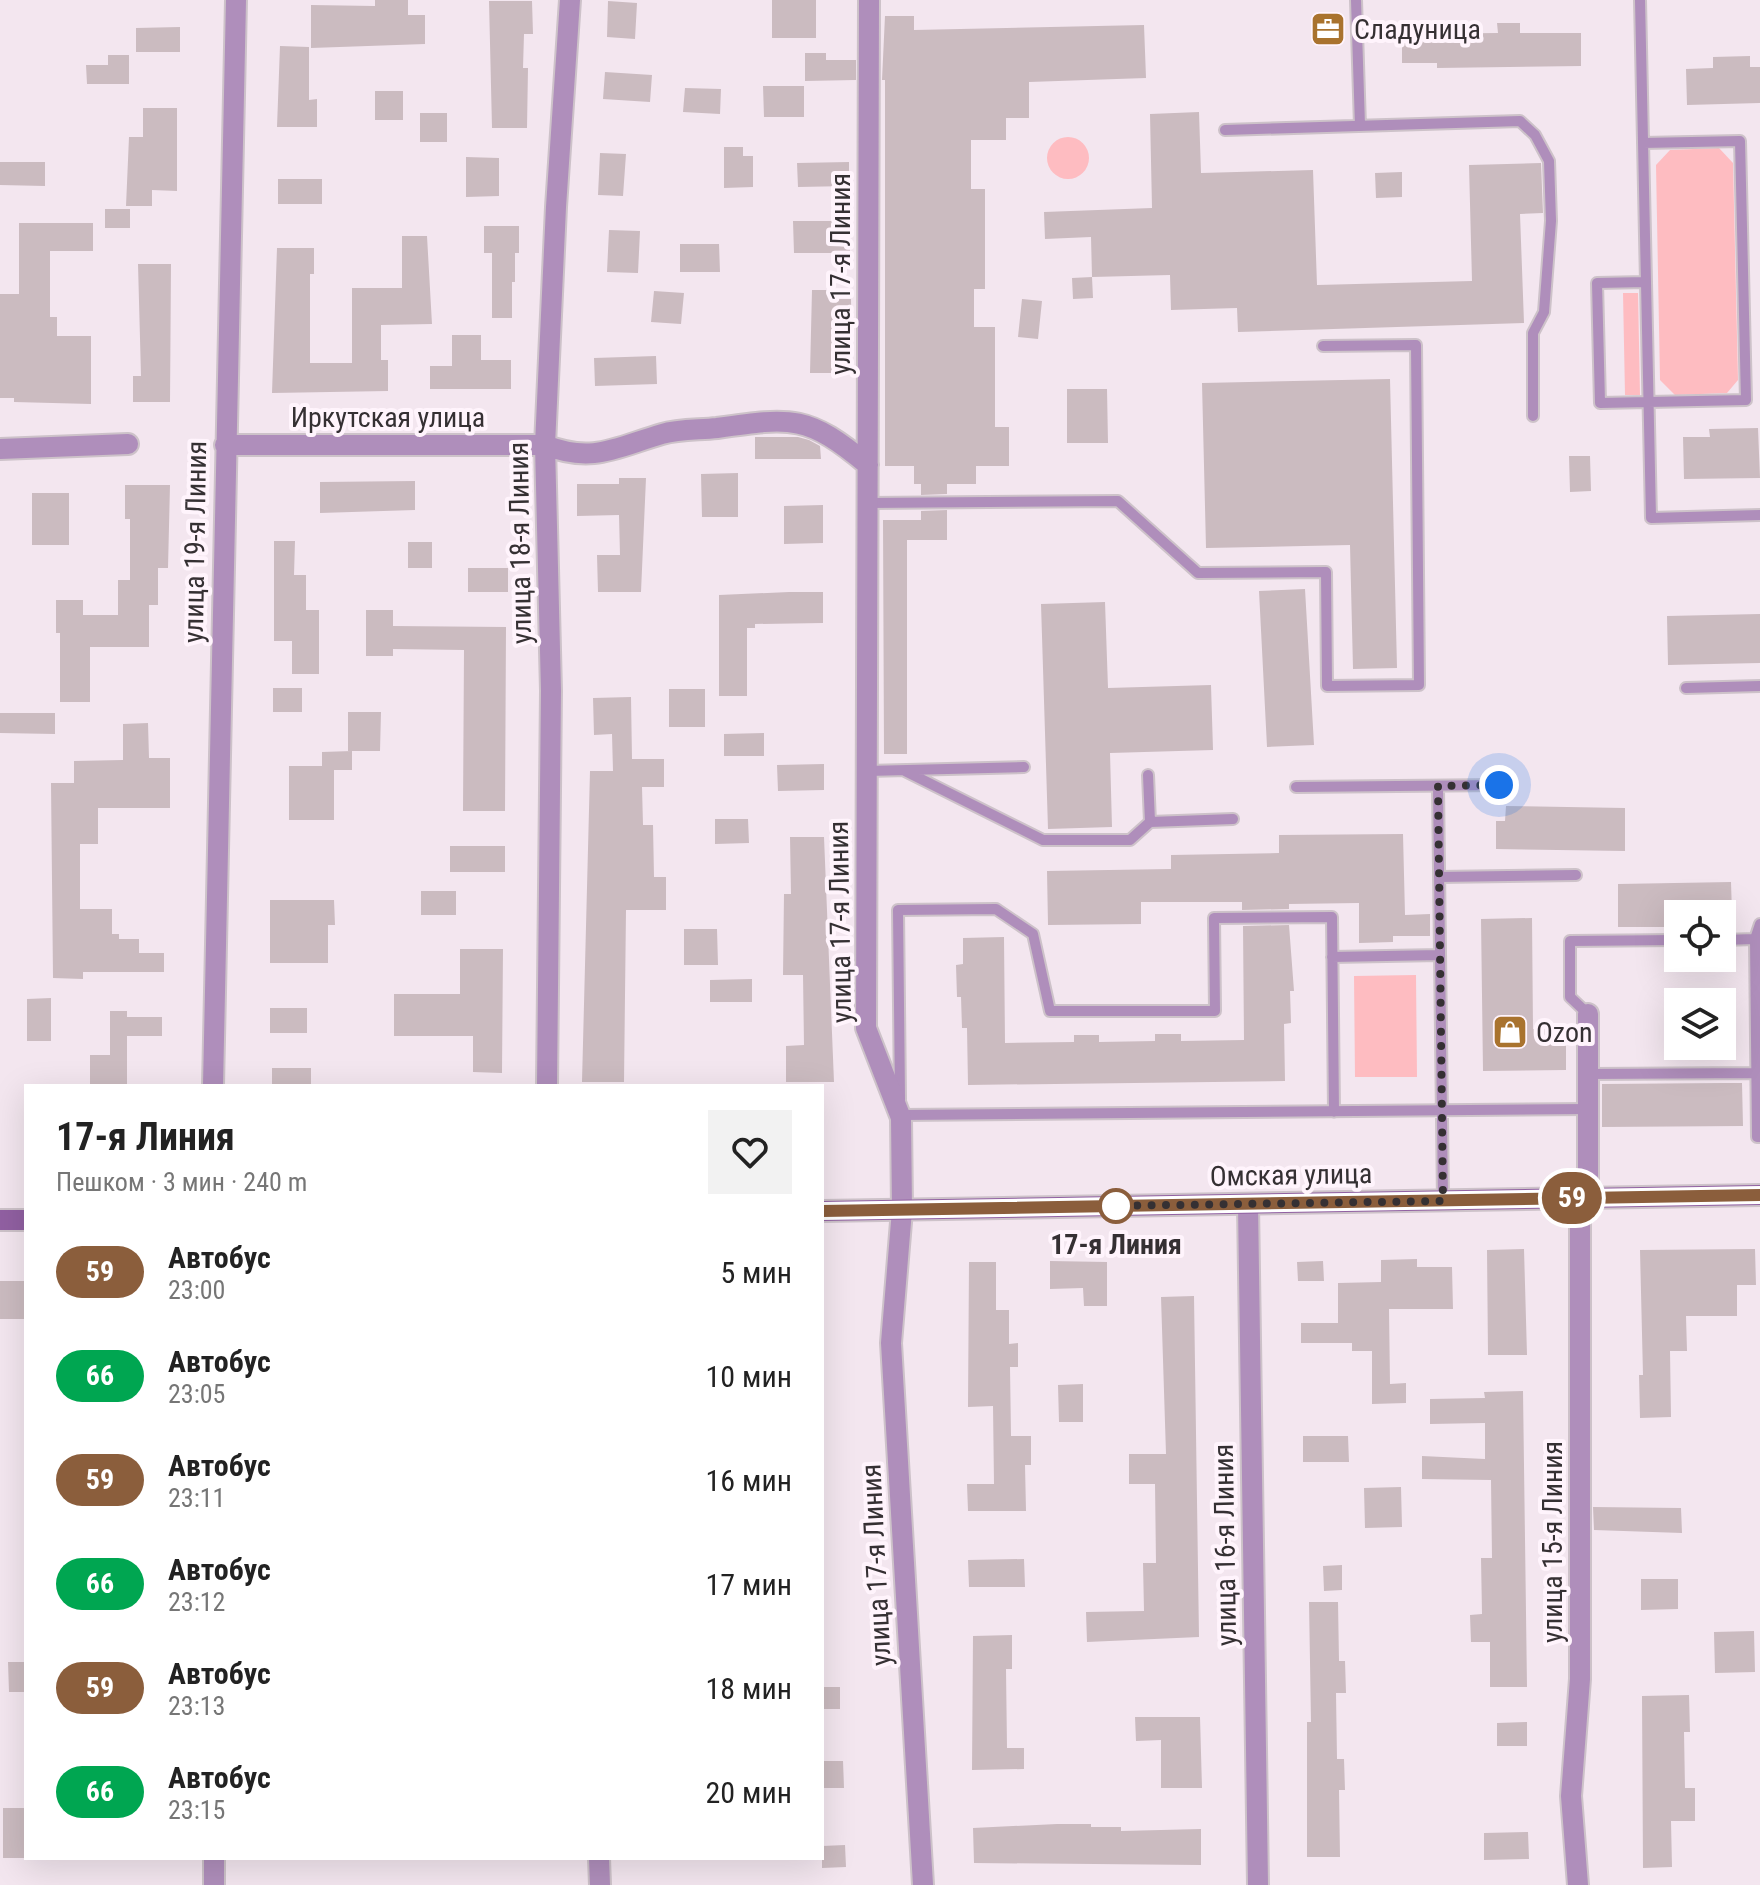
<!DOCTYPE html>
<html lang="ru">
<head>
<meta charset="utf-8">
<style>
  :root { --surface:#fff; --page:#f2f2f2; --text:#222; --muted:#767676 }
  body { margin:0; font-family:"Roboto Condensed",sans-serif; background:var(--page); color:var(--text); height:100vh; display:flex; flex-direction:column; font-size:30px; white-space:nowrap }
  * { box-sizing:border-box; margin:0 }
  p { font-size:26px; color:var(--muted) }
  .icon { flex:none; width:44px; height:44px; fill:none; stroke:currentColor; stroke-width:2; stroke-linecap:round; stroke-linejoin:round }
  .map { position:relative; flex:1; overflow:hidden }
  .panel { position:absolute; left:24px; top:1084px; width:800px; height:776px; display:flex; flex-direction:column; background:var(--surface); border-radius:0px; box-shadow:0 8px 32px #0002 }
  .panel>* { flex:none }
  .badge { padding:0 16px; border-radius:26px; font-size:28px; line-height:52px }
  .buttons { position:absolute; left:1664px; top:900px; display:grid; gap:16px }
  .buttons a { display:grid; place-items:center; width:72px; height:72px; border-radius:0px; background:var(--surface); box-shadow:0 8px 32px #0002; font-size:40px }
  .you { position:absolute; width:40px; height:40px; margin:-20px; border:6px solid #fff; border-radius:50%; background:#1a73e8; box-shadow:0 0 0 12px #1a73e833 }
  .map>.badge { position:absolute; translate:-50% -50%; box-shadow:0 0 0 4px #fff }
  .round { display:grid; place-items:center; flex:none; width:84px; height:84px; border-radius:0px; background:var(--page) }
  .overview { display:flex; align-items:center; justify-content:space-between; height:136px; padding:0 32px }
  h1 { font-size:38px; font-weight:700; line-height:60px }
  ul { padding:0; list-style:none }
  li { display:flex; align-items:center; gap:24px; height:104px; padding:0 32px }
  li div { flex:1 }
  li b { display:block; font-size:30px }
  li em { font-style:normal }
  li .badge { min-width:88px; font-weight:700; text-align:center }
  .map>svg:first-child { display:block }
  .green { fill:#febcc1 }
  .building { fill:#cbbbc0 }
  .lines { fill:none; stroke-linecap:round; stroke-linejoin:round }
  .service-casing { stroke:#cdc2c9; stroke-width:14 }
  .minor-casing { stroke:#cdc2c9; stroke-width:24 }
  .secondary-casing { stroke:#cdc2c9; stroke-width:24 }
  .service { stroke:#af8ebb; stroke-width:10 }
  .minor { stroke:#af8ebb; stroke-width:20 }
  .secondary { stroke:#9160a2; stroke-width:20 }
  .line-casing { stroke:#fff; stroke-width:18 }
  .line { stroke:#8b5e3c; stroke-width:12 }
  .walk { stroke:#353033; stroke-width:8; stroke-dasharray:0 14.4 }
  .stop-dot { fill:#fff; stroke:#8b5e3c; stroke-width:4 }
  .labels { text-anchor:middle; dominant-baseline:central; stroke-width:8; stroke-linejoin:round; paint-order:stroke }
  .poi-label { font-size:28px; fill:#353033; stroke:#fff4fc; text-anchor:start }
  .street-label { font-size:28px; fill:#353033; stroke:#fff4fc }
  .stop-label { font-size:28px; font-weight:bold; fill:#353033; stroke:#fff4fc }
</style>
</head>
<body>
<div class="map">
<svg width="1760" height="1885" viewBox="0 0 1760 1885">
  <rect width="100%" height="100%" fill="#f3e6ef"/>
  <!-- green -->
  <path class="green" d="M1047 158a21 21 0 1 1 42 0a21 21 0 1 1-42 0Z
    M 1719,148 L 1733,163 L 1738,380 L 1727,393 L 1675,395 L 1660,380 L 1656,165 L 1670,150 Z
    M 1623,293 L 1638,293 L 1640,395 L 1625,395 Z
    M 1416,975 L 1417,1077 L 1355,1077 L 1354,976 Z"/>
  <!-- building -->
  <path class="building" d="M 375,0 L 408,0 L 408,15 L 425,15 L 425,44 L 311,48 L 311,5 L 375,6 Z
    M 772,0 L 816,0 L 816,38 L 772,38 Z
    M 489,1 L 532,1 L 533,34 L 524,34 L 523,68 L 528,68 L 527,128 L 492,128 Z
    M 608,1 L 637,3 L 635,39 L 607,37 Z
    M 885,16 L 914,16 L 914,30 L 1144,25 L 1146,78 L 1029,82 L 1029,118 L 1006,118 L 1006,140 L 971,140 L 971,189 L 985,189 L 985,289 L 974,289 L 974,327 L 995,327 L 995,427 L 1009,427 L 1009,466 L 976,466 L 976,484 L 947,484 L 947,494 L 921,495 L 921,484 L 914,484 L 914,466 L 885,466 L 885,80 L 882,80 Z
    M 1497,23 L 1520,23 L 1520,33 L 1581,33 L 1581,66 L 1437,68 L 1437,63 L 1402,63 L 1402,34 L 1498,33 Z
    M 180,27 L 180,52 L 136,52 L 136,28 Z
    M 280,46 L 309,47 L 309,100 L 317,99 L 317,127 L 277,127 Z
    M 805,53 L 826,53 L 826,60 L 856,60 L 856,80 L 805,81 Z
    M 108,55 L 129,55 L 129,84 L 87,84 L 86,65 L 108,65 Z
    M 1750,56 L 1750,67 L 1760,67 L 1760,103 L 1687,105 L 1686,69 L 1713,68 L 1713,57 Z
    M 605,72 L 652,75 L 650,102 L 603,99 Z
    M 763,86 L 804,86 L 804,117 L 764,117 Z
    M 685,88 L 721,89 L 720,114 L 683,112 Z
    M 375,91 L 403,91 L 403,120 L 375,120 Z
    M 143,108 L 177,108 L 177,191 L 152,190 L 152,206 L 126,206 L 129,137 L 143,137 Z
    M 1199,112 L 1201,173 L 1313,170 L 1317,285 L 1472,281 L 1469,165 L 1541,163 L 1543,213 L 1520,214 L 1524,323 L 1238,332 L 1237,308 L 1171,310 L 1170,275 L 1092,277 L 1091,237 L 1045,239 L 1044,212 L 1152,208 L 1150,114 Z
    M 420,113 L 447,113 L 447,142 L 420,142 Z
    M 724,147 L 743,147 L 743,156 L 753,156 L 753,187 L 724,188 Z
    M 600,153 L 626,154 L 623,196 L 598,195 Z
    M 466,157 L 499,158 L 499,196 L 466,197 Z
    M 0,162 L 45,162 L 45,186 L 0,185 Z
    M 849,162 L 849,186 L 798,187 L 797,163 Z
    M 1402,172 L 1402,197 L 1376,198 L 1375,173 Z
    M 278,179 L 322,179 L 322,204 L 278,204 Z
    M 105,209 L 130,209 L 130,228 L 105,228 Z
    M 793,221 L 850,221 L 850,253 L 794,253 Z
    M 19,223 L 93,223 L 93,251 L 50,251 L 50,317 L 57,317 L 57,336 L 91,336 L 91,404 L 14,402 L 14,398 L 0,398 L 0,294 L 19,294 Z
    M 484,226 L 519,226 L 519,253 L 515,253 L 515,282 L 512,282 L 512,318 L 492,318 L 492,253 L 484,253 Z
    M 609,230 L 640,231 L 638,273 L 607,272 Z
    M 402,236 L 427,236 L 432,324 L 381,325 L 381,360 L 388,360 L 388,391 L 272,393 L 277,248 L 314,248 L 314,274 L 310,274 L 310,363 L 352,363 L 352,288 L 402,288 Z
    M 680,244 L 719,244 L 720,272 L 680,272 Z
    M 138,264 L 171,264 L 170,402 L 133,402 L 133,376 L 141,376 Z
    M 1092,277 L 1093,298 L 1073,299 L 1072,278 Z
    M 812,290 L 832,290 L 832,299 L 851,299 L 852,373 L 810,373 Z
    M 654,291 L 684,293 L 681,324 L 651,322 Z
    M 1022,299 L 1042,301 L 1038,339 L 1018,337 Z
    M 452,335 L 481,335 L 481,360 L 511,360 L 511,389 L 430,389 L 430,366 L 452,366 Z
    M 656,356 L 657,384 L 595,386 L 594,358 Z
    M 1390,379 L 1397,668 L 1353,669 L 1350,545 L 1206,548 L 1202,383 Z
    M 1067,389 L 1107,389 L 1108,443 L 1067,443 Z
    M 1758,428 L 1760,478 L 1684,479 L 1683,437 L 1710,437 L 1709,429 Z
    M 755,437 L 798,437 L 809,440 L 820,446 L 821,459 L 755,459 Z
    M 1569,456 L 1590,456 L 1591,491 L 1570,492 Z
    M 738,473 L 738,517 L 702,517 L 701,474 Z
    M 619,478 L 646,478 L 641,592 L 598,592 L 597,555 L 620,555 L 619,515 L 577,516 L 577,484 L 619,484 Z
    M 415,481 L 415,510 L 320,513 L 320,482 Z
    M 125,485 L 170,485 L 168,568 L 158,568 L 158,605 L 149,605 L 149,647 L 90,647 L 90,702 L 60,702 L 60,633 L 56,633 L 56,600 L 83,600 L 83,615 L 118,615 L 118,580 L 130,580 L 130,519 L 125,519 Z
    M 32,493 L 69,493 L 69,545 L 32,545 Z
    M 823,505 L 823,543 L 784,544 L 784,506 Z
    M 947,510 L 947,540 L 907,540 L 907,754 L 884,754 L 883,520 L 921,520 L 921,511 Z
    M 274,541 L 295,541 L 294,575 L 306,575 L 306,610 L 319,610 L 319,674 L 292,674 L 292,641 L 274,641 Z
    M 408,542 L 432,542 L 432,568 L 408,568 Z
    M 468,568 L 508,568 L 508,592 L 468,592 Z
    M 1305,589 L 1314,745 L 1267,747 L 1259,591 Z
    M 789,592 L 823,592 L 823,623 L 755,624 L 755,628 L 747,628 L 747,696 L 719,696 L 719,595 Z
    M 1105,602 L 1108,688 L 1211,685 L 1213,750 L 1110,753 L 1112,827 L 1048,829 L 1041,604 Z
    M 366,610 L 393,610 L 393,626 L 506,627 L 505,811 L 463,811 L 464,650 L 393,649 L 393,656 L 366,656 Z
    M 1760,614 L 1760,663 L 1668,665 L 1667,616 Z
    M 273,688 L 302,688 L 302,712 L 273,712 Z
    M 669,689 L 705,689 L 705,727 L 669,727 Z
    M 631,697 L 632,759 L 664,759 L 664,787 L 642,787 L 643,825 L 653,825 L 654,877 L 666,877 L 666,910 L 626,910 L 624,1082 L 582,1082 L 590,771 L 613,771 L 612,734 L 594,735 L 593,698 Z
    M 348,712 L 381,712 L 380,751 L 348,751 Z
    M 0,713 L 55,713 L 55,734 L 0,733 Z
    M 148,723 L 149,758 L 170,758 L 170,808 L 98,808 L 98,844 L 80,844 L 80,909 L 112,909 L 112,934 L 119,934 L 119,939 L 139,939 L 139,953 L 164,953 L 164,972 L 83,972 L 83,979 L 53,978 L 51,783 L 74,783 L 74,761 L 123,760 L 123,724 Z
    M 764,733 L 764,756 L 724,756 L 724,734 Z
    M 352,751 L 352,770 L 334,770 L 334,820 L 289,820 L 289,766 L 322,766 L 322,752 Z
    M 824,764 L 824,790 L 778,791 L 777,765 Z
    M 1506,806 L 1625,808 L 1625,851 L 1496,849 L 1496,821 L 1505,821 Z
    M 715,819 L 748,819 L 749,843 L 715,844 Z
    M 1403,834 L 1405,915 L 1430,914 L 1430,936 L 1393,936 L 1393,942 L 1359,943 L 1359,903 L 1289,904 L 1289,909 L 1242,910 L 1242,902 L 1141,902 L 1141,924 L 1048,925 L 1047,871 L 1171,869 L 1171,855 L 1279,853 L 1279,835 Z
    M 790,837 L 824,837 L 834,1082 L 786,1082 L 786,1046 L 804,1045 L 803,975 L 783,975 L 784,894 L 791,894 Z
    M 450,846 L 505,846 L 505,872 L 450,872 Z
    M 1731,882 L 1732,914 L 1678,914 L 1678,927 L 1618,927 L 1618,884 Z
    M 421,891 L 456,891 L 456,915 L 421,915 Z
    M 270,900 L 334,900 L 335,925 L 328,925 L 328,963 L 270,963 Z
    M 1532,918 L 1533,1029 L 1566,1028 L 1566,1070 L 1483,1071 L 1481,919 Z
    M 1289,925 L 1294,991 L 1290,991 L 1291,1023 L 1284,1024 L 1285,1081 L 968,1085 L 967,1028 L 962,1028 L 961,997 L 957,997 L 956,965 L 963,964 L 963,938 L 1004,937 L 1005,1043 L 1074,1042 L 1074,1035 L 1099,1035 L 1099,1042 L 1155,1041 L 1155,1034 L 1181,1034 L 1181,1041 L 1244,1040 L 1243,926 Z
    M 684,929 L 717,929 L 718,965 L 684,965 Z
    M 460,949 L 503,949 L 502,1073 L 473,1072 L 473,1036 L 394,1036 L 394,994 L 460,994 Z
    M 752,979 L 752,1002 L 710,1002 L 710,980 Z
    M 51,998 L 51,1041 L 27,1041 L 27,999 Z
    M 270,1008 L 307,1008 L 307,1033 L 270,1033 Z
    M 110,1011 L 127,1011 L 127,1017 L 162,1017 L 162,1036 L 127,1036 L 127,1086 L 90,1086 L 90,1055 L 110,1055 Z
    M 272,1068 L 311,1068 L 311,1086 L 272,1086 Z
    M 1724,1083 L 1742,1083 L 1743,1126 L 1602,1127 L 1602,1084 Z
    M 1524,1249 L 1527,1355 L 1488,1355 L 1487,1250 Z
    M 1755,1249 L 1756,1285 L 1737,1285 L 1737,1316 L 1686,1316 L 1687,1351 L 1670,1351 L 1671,1417 L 1640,1418 L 1639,1375 L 1643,1375 L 1640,1250 Z
    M 1417,1259 L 1417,1267 L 1452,1267 L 1453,1309 L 1389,1309 L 1390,1384 L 1406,1383 L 1406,1403 L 1372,1404 L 1372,1351 L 1352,1351 L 1352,1343 L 1301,1343 L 1301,1323 L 1338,1323 L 1338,1283 L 1381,1282 L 1381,1260 Z
    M 1050,1261 L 1107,1262 L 1107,1306 L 1084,1306 L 1083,1288 L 1050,1289 Z
    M 1323,1261 L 1324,1281 L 1298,1281 L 1297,1262 Z
    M 969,1262 L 996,1262 L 996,1310 L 1009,1310 L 1009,1344 L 1018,1343 L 1018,1367 L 1010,1367 L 1011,1436 L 1031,1436 L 1031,1465 L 1025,1465 L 1026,1511 L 968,1511 L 967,1484 L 994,1484 L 993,1406 L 968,1407 Z
    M 0,1281 L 26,1281 L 26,1319 L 0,1319 Z
    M 1194,1296 L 1199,1637 L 1087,1642 L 1086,1612 L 1144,1611 L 1143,1563 L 1156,1563 L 1155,1484 L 1129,1484 L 1129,1454 L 1166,1454 L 1161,1297 Z
    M 1083,1384 L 1083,1422 L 1059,1422 L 1058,1385 Z
    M 1523,1391 L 1527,1687 L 1490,1687 L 1490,1642 L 1471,1642 L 1470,1615 L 1482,1614 L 1481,1558 L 1492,1558 L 1491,1480 L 1422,1479 L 1422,1456 L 1485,1459 L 1485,1423 L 1430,1424 L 1430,1399 L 1485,1398 L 1484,1392 Z
    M 1303,1436 L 1348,1436 L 1349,1462 L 1303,1462 Z
    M 1401,1487 L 1402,1527 L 1365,1528 L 1364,1488 Z
    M 1593,1507 L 1681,1508 L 1682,1533 L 1594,1530 Z
    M 1024,1559 L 1025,1587 L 969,1587 L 968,1560 Z
    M 1342,1565 L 1342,1590 L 1324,1591 L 1323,1566 Z
    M 1641,1579 L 1678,1579 L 1678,1609 L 1641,1610 Z
    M 1309,1602 L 1338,1602 L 1339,1661 L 1345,1661 L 1346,1693 L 1336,1693 L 1337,1759 L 1344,1759 L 1345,1790 L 1339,1790 L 1340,1857 L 1307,1857 L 1307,1722 L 1311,1722 Z
    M 1754,1631 L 1755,1672 L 1715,1673 L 1714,1632 Z
    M 1012,1635 L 1012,1669 L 1006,1669 L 1007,1748 L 1024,1748 L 1024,1769 L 972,1770 L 973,1636 Z
    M 8,1662 L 26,1662 L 26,1692 L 9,1692 Z
    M 822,1687 L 840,1687 L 840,1709 L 822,1709 Z
    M 1689,1695 L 1690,1732 L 1684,1732 L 1685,1788 L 1695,1788 L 1695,1821 L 1671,1821 L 1672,1867 L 1643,1868 L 1642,1696 Z
    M 1135,1717 L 1200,1717 L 1202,1788 L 1161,1788 L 1161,1740 L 1136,1741 Z
    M 1527,1722 L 1527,1746 L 1497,1746 L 1497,1723 Z
    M 822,1761 L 843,1761 L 844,1788 L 822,1788 Z
    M 3,1808 L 26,1808 L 26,1858 L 3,1858 Z
    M 1057,1824 L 1091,1824 L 1091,1827 L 1121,1827 L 1121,1831 L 1201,1829 L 1201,1865 L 974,1863 L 973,1828 Z
    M 1528,1832 L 1529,1859 L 1484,1860 L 1484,1833 Z
    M 845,1845 L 846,1867 L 822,1868 L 822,1846 Z"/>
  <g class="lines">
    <!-- service casing -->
    <g class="service-casing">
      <path id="service" d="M 1356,0 L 1360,126
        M 1640,0 L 1651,518 L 1760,515
        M 1225,130 L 1520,121 L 1535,135 L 1549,161 L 1551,221 L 1544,312 L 1533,333 L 1533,416
        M 1643,143 L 1740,141 L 1746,400 L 1600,403 L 1597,283 L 1646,282
        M 868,503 L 1118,501 L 1198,573 L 1326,572 L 1327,686 L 1419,685 L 1416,345 L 1323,346
        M 1686,688 L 1760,686
        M 867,771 L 1024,767
        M 905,771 L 1043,840 L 1130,840 L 1150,822
        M 1148,775 L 1150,822 L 1233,819
        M 1438,786 L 1443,1201
        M 1296,787 L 1499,785
        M 1439,877 L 1576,875
        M 1755,939 L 1760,924
        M 1722,940 L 1755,939 L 1757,1137 L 1760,1137
        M 1332,957 L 1440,955
        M 1588,1014 L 1570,997 L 1570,941 L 1678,940
        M 1588,1074 L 1756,1073
        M 900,1099 L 898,910 L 996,909 L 1033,934 L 1050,1011 L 1215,1011 L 1214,918 L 1332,917 L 1334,1112
        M 901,1115 L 1588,1109"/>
    </g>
    <!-- minor casing -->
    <g class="minor-casing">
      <path id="minor" d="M 869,0 L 866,1028 L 901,1118 L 902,1210 L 891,1343 L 923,1885
        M 225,445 L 545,445 C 593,464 617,447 662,434 C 679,429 699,430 717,428 C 793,417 808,415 868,465
        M 0,449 L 128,444
        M 1588,1014 L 1588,1198
        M 213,1086 L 236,0
        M 547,1086 L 551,691 L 545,445 L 556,207 L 570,0
        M 1248,1204 L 1258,1885
        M 214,1858 L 214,1885
        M 599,1858 L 600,1885
        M 1578,1885 L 1571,1796 L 1580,1679 L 1580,1198"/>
    </g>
    <!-- secondary casing -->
    <g class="secondary-casing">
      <path id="secondary" d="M 822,1211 L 1760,1195
        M 0,1220 L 26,1220"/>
    </g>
    <!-- service -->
    <use href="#service" class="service"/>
    <!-- minor -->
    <use href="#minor" class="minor"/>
    <!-- secondary -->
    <use href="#secondary" class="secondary"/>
  </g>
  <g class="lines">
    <!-- line casing -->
    <g class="line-casing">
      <path id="line" d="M 822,1211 L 1760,1195"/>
    </g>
    <!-- line -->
    <use href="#line" class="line"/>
    <!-- walk -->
    <path class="walk" d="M 1116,1206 L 1105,1206 L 1443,1201 L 1438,786 L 1499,785"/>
  </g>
  <!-- icons -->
  <defs>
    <g id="office-square" transform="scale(1.8)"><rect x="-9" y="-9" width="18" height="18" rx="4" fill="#a9732e" stroke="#fff4fc"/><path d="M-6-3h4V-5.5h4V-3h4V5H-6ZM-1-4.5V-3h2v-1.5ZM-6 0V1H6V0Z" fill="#fff"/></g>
    <g id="shop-square" transform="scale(1.8)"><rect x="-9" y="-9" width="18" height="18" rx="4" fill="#a9732e" stroke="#fff4fc"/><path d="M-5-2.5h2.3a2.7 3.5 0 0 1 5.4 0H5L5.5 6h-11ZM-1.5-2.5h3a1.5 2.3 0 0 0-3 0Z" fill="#fff"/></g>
  </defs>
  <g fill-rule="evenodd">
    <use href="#office-square" x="1328" y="29"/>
    <use href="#shop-square" x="1510" y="1032"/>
  </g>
  <!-- markers -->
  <circle class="stop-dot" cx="1116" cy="1206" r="16"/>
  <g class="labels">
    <!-- poi labels -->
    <g class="poi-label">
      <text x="1354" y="29">Сладуница</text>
      <text x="1536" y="1032">Ozon</text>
    </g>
    <!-- street labels -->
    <g class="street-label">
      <text transform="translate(840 274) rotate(-90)">улица 17-я Линия</text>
      <text x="388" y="417">Иркутская улица</text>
      <text transform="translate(195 542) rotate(-89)">улица 19-я Линия</text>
      <text transform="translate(520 543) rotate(-91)">улица 18-я Линия</text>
      <text transform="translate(840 922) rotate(-91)">улица 17-я Линия</text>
      <text transform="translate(1291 1175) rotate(-1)">Омская улица</text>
      <text transform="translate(1552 1542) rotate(-90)">улица 15-я Линия</text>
      <text transform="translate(1225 1545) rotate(-91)">улица 16-я Линия</text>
      <text transform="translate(876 1565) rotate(-93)">улица 17-я Линия</text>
    </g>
    <!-- stop labels -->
    <g class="stop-label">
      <text x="1116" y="1244">17-я Линия</text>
    </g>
  </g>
</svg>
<div class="buttons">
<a><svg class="icon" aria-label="locate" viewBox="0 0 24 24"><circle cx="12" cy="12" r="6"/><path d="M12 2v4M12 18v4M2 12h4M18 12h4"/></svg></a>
<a><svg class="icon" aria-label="layers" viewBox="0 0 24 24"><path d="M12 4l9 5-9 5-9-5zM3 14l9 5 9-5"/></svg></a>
</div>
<div class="you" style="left:1499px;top:785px"></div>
<b class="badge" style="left:1572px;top:1198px;background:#8b5e3c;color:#fff">59</b>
<section class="panel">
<div class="overview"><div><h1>17-я Линия</h1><p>Пешком · 3 мин · 240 m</p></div><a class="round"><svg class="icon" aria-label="heart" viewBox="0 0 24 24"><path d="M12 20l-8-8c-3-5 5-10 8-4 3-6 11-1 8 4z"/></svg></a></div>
<ul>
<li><span class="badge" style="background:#8b5e3c;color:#fff">59</span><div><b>Автобус</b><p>23:00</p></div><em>5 мин</em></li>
<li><span class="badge" style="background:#00a651;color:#fff">66</span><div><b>Автобус</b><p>23:05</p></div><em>10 мин</em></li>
<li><span class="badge" style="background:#8b5e3c;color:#fff">59</span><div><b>Автобус</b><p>23:11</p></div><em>16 мин</em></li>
<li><span class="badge" style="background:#00a651;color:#fff">66</span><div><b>Автобус</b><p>23:12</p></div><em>17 мин</em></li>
<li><span class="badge" style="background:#8b5e3c;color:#fff">59</span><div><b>Автобус</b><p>23:13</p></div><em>18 мин</em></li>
<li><span class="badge" style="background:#00a651;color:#fff">66</span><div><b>Автобус</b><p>23:15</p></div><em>20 мин</em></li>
</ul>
</section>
</div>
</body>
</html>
